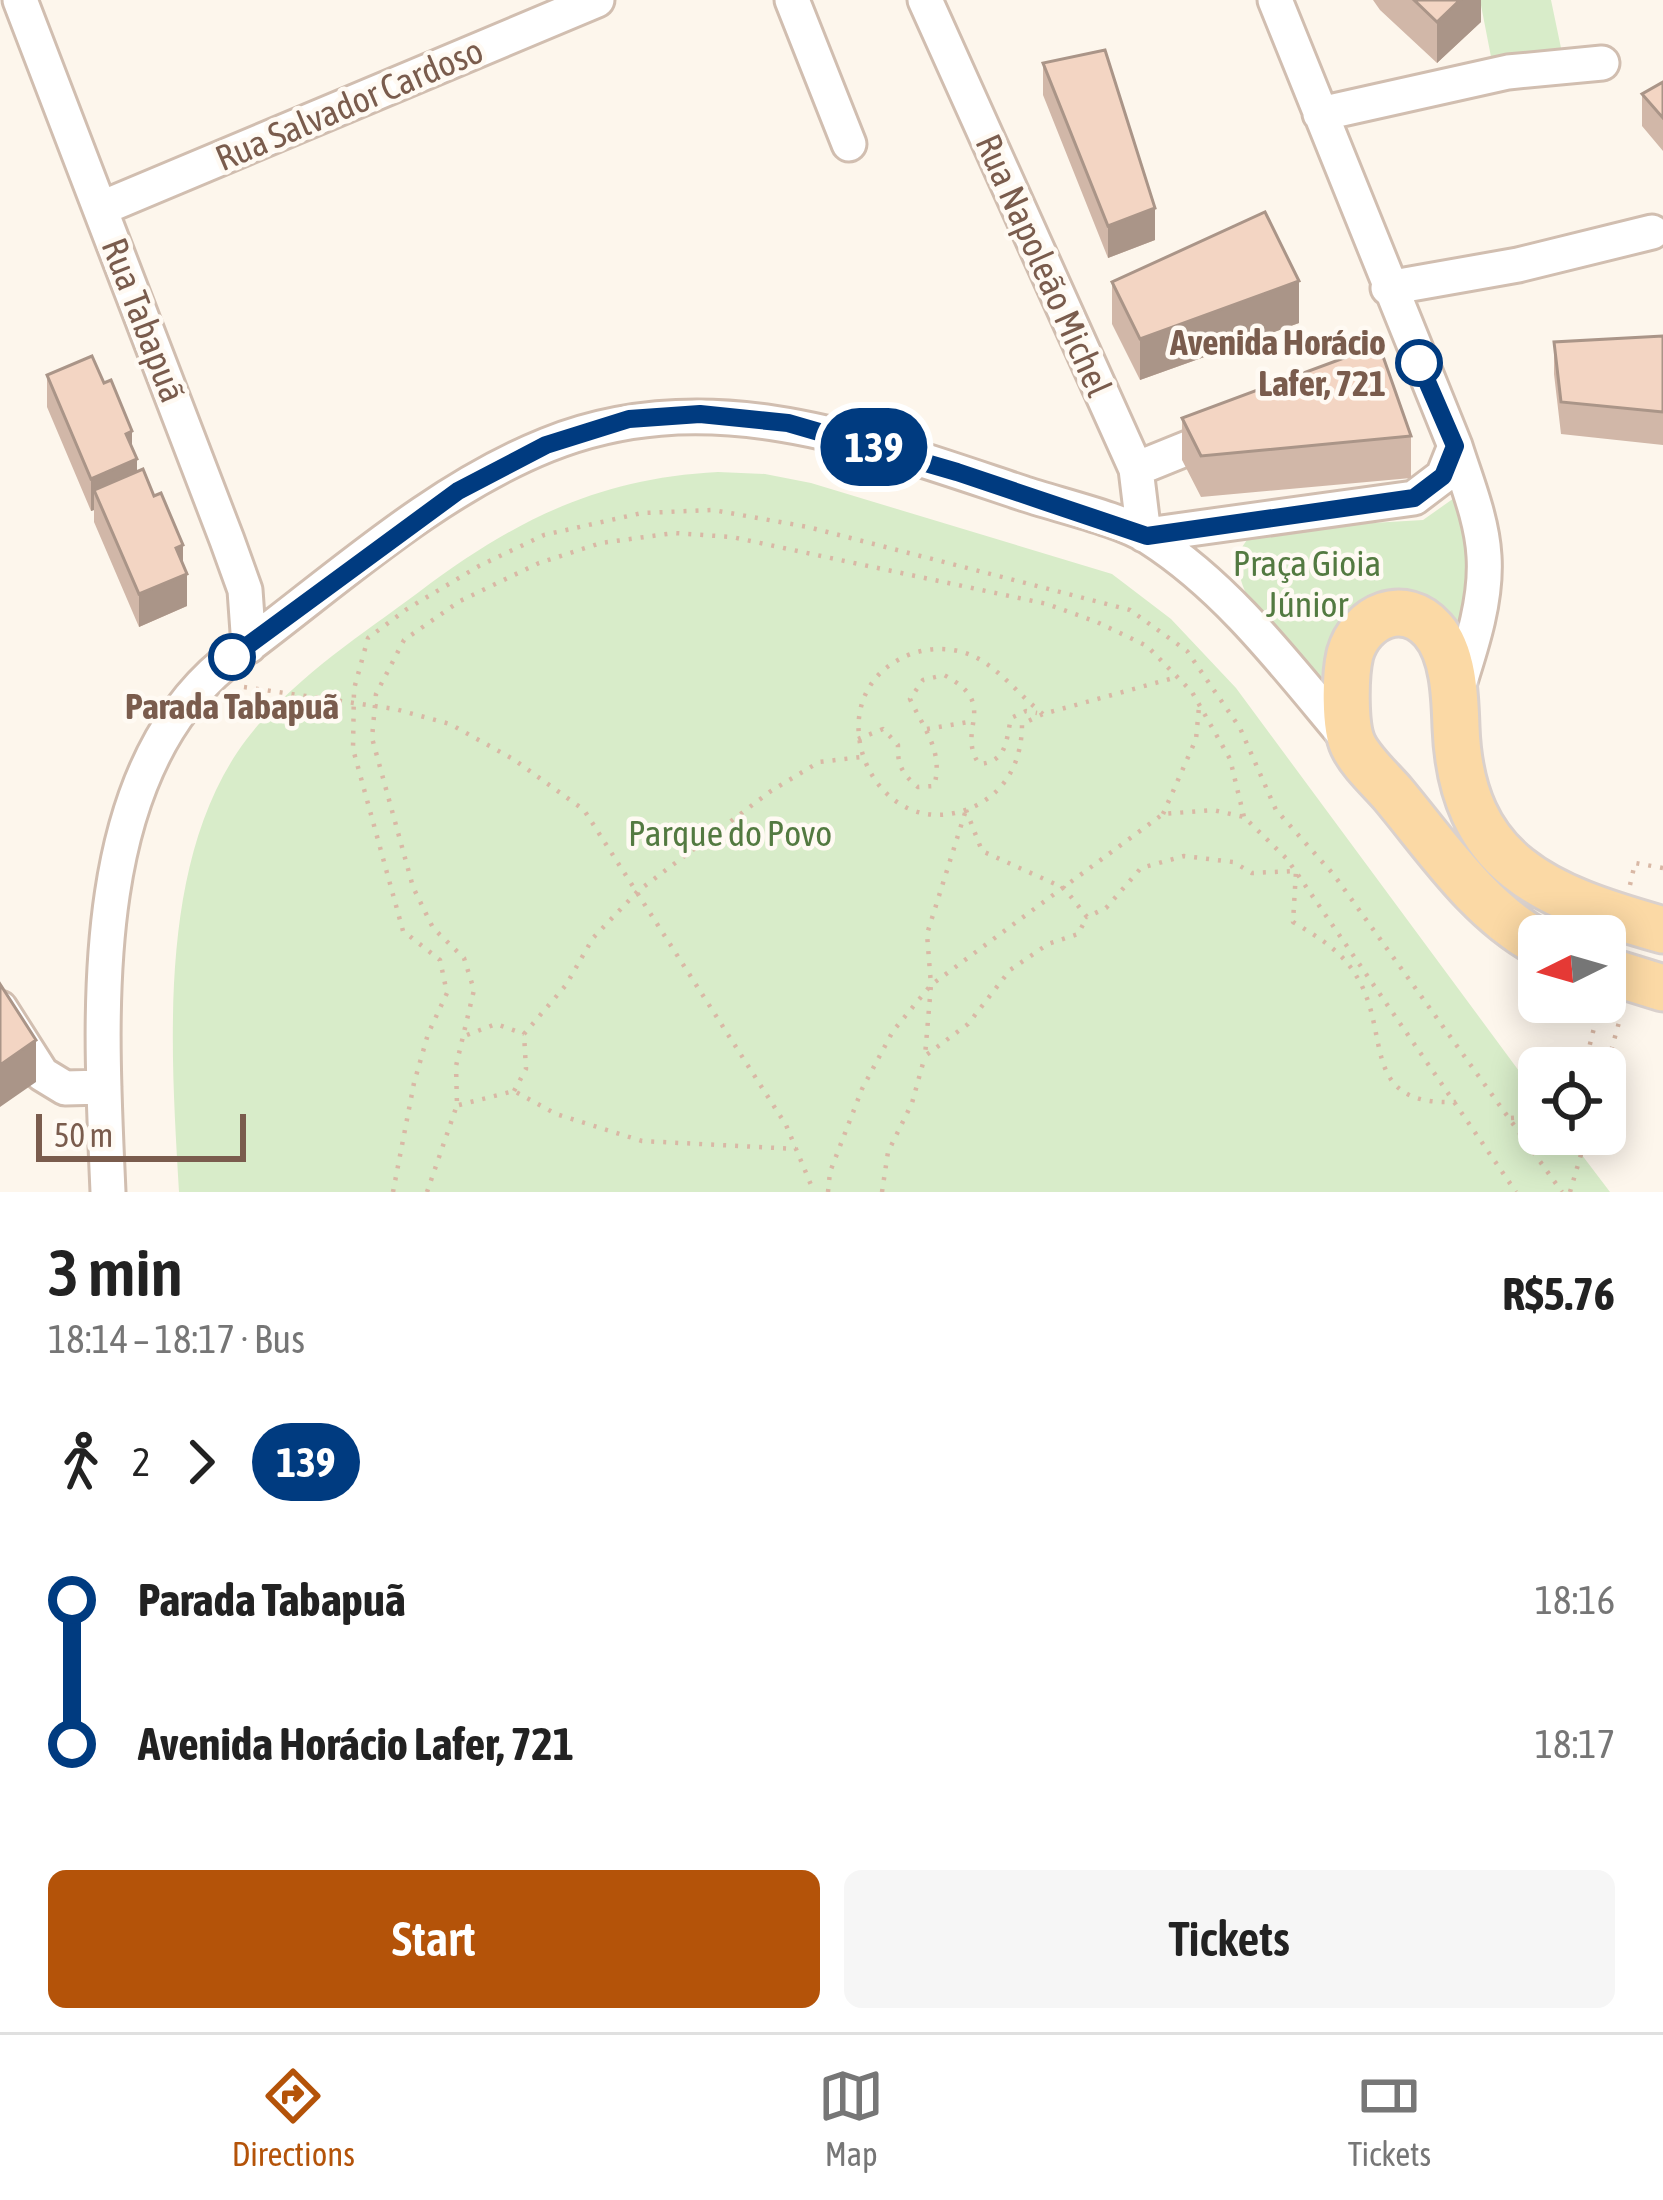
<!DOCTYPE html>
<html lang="en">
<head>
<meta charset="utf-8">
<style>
  :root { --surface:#fff; --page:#f6f6f6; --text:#222; --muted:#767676; --line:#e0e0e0; --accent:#b45309 }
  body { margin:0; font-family:"Asap Condensed",sans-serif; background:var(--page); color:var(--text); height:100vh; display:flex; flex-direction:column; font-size:45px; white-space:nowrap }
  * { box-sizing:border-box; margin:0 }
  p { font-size:39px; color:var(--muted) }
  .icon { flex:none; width:66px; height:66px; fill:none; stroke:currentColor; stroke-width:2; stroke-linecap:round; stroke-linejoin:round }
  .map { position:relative; height:1192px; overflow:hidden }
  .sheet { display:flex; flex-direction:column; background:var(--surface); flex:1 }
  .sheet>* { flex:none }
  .badge { padding:0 24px; border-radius:39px; font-size:42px; line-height:78px }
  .needle { width:78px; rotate:265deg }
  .fabs { position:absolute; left:1518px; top:915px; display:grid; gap:24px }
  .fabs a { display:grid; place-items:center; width:108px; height:108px; border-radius:18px; background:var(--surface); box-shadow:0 6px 30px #0003; font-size:60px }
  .scale { position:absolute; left:36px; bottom:30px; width:210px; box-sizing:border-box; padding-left:12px; border:6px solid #7a5c4d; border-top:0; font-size:33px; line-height:42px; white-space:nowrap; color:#7a5c4d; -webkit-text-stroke:9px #fffaf3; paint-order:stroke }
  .map>.badge { position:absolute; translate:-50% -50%; box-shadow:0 0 0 6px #fff }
  .legs { display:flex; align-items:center; gap:18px; height:132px; padding:0 48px; font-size:39px }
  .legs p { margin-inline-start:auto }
  .head { display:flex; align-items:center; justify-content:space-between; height:204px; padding:0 48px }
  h1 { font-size:66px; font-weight:600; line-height:90px }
  .primary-button { display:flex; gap:24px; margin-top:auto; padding:24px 48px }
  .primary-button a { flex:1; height:138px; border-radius:18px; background:var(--accent); color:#fff; font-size:48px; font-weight:600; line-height:138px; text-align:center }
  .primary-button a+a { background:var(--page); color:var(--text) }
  ul { padding:0 48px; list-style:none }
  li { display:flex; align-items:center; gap:42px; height:144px; font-size:45px }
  li i { display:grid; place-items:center; width:18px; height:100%; margin:0 15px; background:currentColor }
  li i::after { content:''; width:30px; height:30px; margin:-15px; border:9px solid; border-radius:50%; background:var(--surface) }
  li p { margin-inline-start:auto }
  li:first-child i { background:linear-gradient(#0000 50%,currentColor 0) }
  li:last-child i { background:linear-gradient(currentColor 50%,#0000 0) }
  .tabs { display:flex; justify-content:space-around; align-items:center; height:168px; border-top:3px solid var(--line); background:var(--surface); font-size:33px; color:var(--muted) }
  .tabs a { display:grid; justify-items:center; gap:6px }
  .tabs .active { color:var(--accent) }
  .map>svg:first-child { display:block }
  .green { fill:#d8ecc9 }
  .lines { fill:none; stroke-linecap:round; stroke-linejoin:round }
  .minor-casing { stroke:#d1beb0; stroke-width:39 }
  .major-casing { stroke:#dad1cd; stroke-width:51 }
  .path { stroke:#d9b8a5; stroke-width:4.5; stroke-dasharray:3 9; stroke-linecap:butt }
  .minor { stroke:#fff; stroke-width:33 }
  .major { stroke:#fbd9a5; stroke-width:45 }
  .wall { fill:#d1b7a8 }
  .shaded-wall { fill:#aa9588 }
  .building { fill:#f3d5c3; stroke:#aa9588; stroke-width:3 }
  .line-1-casing { stroke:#fff; stroke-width:27 }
  .line-1 { stroke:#003b80; stroke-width:18 }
  .stop-1-dot { fill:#fff; stroke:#003b80; stroke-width:6 }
  .labels { text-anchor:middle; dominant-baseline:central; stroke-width:9; stroke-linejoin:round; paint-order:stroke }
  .street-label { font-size:36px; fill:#7a5c4d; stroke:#fffaf3 }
  .stop-label { font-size:36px; font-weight:bold; fill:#7a5c4d; stroke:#fffaf3; text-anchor:end }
  .park-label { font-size:36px; fill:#537a41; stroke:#fffaf3 }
</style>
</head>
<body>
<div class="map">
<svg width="1663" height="1192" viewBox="0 0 1663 1192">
  <rect width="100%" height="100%" fill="#fdf6ec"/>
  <!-- green -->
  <path class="green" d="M 1480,0 L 1551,0 L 1561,48 L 1492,62 Z
    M 718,472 L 765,474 L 811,483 L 1112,574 L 1171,619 L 1236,688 L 1539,1098 L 1539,1134 L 1566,1134 L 1610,1192 L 179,1192 C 171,1051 156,860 246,740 C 291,680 360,636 419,592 C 513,521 598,478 718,472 Z
    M 1457,496 C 1472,551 1469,584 1458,640 L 1393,599 L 1333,707 C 1305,672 1230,601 1239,555 C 1241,546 1249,538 1254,530 L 1423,520 Z"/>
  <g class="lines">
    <!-- minor casing -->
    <g class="minor-casing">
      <path id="minor" d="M 20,0 L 227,540 L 245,590 L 249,646
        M 792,0 L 849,144
        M 925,0 L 1136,469 L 1144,535
        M 1275,0 L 1455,446 C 1466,481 1482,519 1484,556 C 1487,602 1470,650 1456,694
        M 1320,114 L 1508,72 L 1602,63
        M 102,208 L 597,0
        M 1388,288 L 1518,265 L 1652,232
        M 1136,469 L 1220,435
        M 1147,535 L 1414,498 L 1443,476 L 1455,446
        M 0,1008 L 42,1074 L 65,1088 L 104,1087
        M 108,1192 C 101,1024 82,781 225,663 C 328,588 428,493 547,445 C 708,380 866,441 1022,493 C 1057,505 1121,519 1150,538 C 1231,590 1291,672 1353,745"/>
    </g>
    <!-- major casing -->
    <g class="major-casing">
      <path id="major" d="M 1539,943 C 1478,909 1438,848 1393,794 C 1381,780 1361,762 1353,745 C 1344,726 1345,675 1350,654 C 1361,616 1404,597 1433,630 C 1454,654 1455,697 1456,727 C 1461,865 1546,897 1663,930
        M 1605,970 L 1663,988"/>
    </g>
    <!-- path -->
    <path class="path" d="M 244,687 L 395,709 L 450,724 L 513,759 L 584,810 L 786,1125 L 814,1192
      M 1043,714 C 1020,696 998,667 973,656 C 953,647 931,647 911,654 C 807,693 873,854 975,806 C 1008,790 1022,759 1022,724 L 1043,714 L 1177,677
      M 927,729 L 974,721
      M 858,739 L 883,729 L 898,745 C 897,765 903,775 918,787 L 934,786 C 944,752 924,729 910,699 L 923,680 L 944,675 C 1001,705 955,728 979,764 C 1007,762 1006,741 1011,718 L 1026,711 L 1037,713
      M 966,810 L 982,851 L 1064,888 L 1087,917 L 1106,908 L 1141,868 L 1184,856 L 1233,862 L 1252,873 L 1296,871 L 1293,922 C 1318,937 1342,951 1357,977 C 1392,1034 1358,1106 1456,1102
      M 965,813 L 927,934 L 931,985 L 925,1056 L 968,1024 L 1010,970 L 1048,944 L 1078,934 L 1087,917
      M 1163,814 L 1196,739 L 1199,707
      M 1630,885 L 1635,863 L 1663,868
      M 467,1035 L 496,1024 L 524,1034
      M 1584,1068 L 1600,1004
      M 1605,1073 L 1621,1015
      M 514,1091 L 526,1069 L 524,1034 L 566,985 L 593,938 L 638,891 L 771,791 L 819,762 L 861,757
      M 459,1105 L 514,1091 L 556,1114 L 642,1141 L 796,1149
      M 1511,1118 L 1539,1116
      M 393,1192 L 414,1083 L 428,1034 L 447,993 L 440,960 L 403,931 L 353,749 L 354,689 L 368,638 L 407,609 L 479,566 L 544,535 L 642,513 L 713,510 L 808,527 L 1130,610 L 1187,651 L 1240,728 L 1276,810 L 1334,875 L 1562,1192
      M 427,1192 L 457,1105 L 456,1066 L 474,990 L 464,958 L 433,928 L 413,887 L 372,738 L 376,694 L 404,640 L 460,601 L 539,563 L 601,543 L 674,533 L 732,537 L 1047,604 L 1097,622 L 1147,646 L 1192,692 L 1230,759 L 1244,817
      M 828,1192 L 830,1172 L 862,1089 L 893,1031 L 931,985 L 1163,814 L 1213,810 L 1244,817 L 1287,859 L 1516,1192
      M 882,1192 L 888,1152 L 912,1103 L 925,1056
      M 1570,1192 L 1587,1134"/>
    <!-- minor -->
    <use href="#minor" class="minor"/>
    <!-- major -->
    <use href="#major" class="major"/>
  </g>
  <!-- wall -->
  <path class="wall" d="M 1373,0 L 1481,0 L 1481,22 L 1437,63 L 1380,10 Z
    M 1043,63 L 1155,240 L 1108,258 L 1043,95 Z
    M 1663,82 L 1663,151 L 1642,126 L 1642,94 Z
    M 1112,282 L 1299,323 L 1140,380 L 1112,324 Z
    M 1663,336 L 1663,445 L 1561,434 L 1554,374 L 1554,342 Z
    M 47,375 L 132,447 L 137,471 L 183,565 L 187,606 L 139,627 L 94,522 L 94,510 L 91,511 L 47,407 Z
    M 1182,418 L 1411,436 L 1411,478 L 1201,497 L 1182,460 Z"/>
  <!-- shaded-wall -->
  <path class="shaded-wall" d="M 1460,0 L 1481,0 L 1481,22 L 1437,63 L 1437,22 Z
    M 1155,208 L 1155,240 L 1108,258 L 1108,226 Z
    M 1299,281 L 1299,323 L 1140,380 L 1140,339 Z
    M 132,431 L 132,462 L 137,459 L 137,492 L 94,490 L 94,510 L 91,511 L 91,479 L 126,434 Z
    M 183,545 L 183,576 L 187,574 L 187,606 L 139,627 L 139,594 L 176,548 Z
    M 36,1040 L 36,1082 L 0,1107 L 0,1065 Z"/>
  <!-- building -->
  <path class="building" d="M 1414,0 L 1460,0 L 1437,22 Z
    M 1105,50 L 1155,208 L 1108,226 L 1043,63 Z
    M 1663,82 L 1663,118 L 1642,94 Z
    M 1265,212 L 1299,281 L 1140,339 L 1112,282 Z
    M 1663,336 L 1663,412 L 1561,402 L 1554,342 Z
    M 1379,345 L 1411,436 L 1201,456 L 1182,418 Z
    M 92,356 L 104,383 L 111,380 L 132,431 L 126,434 L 137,459 L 91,479 L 47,375 Z
    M 143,469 L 154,496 L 161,493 L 183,545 L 176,548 L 187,574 L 139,594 L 94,490 Z
    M 0,984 L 36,1040 L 0,1065 Z"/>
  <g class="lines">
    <!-- line-1 casing -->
    <g class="line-1-casing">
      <path id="line-1" d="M 232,657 L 458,491 L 546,445 L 629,419 L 700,414 L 788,423 L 957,472 L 1147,536 L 1414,498 L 1443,476 L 1455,446 L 1419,363"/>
    </g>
    <!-- line-1 -->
    <use href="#line-1" class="line-1"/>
  </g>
  <!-- markers -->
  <g class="stop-1-dot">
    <circle cx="1419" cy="363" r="21"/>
    <circle cx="232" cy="657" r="21"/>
  </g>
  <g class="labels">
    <!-- street labels -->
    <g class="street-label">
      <text transform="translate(349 104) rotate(-23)">Rua Salvador Cardoso</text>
      <text transform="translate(1044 265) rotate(66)">Rua Napoleão Michel</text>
      <text transform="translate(144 320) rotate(69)">Rua Tabapuã</text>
    </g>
    <!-- stop labels -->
    <g class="stop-label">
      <text x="1386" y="342">Avenida Horácio<tspan x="1386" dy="41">Lafer, 721</tspan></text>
      <text x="232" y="706" text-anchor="middle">Parada Tabapuã</text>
    </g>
    <!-- park labels -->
    <g class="park-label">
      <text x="1307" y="563">Praça Gioia<tspan x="1307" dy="41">Júnior</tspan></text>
      <text x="730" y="833">Parque do Povo</text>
    </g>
  </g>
</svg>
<div class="fabs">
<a><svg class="needle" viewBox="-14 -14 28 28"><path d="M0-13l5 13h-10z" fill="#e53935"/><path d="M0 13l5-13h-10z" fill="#767676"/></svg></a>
<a><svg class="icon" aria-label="locate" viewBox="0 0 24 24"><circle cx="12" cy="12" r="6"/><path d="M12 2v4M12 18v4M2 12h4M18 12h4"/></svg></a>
</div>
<div class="scale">50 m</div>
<b class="badge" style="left:874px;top:447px;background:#003b80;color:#fff">139</b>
</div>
<section class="sheet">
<div class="head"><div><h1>3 min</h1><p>18:14 – 18:17 · Bus</p></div><b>R$5.76</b></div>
<div class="legs"><svg class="icon" aria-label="walk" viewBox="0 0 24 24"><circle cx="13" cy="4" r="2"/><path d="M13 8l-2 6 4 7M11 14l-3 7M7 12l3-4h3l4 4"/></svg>2<svg class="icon" aria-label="forward" viewBox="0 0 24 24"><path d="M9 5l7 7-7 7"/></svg><b class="badge" style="background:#003b80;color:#fff">139</b></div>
<ul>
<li><i style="color:#003b80"></i><b>Parada Tabapuã</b><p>18:16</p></li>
<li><i style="color:#003b80"></i><b>Avenida Horácio Lafer, 721</b><p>18:17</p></li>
</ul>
<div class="primary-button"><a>Start</a><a>Tickets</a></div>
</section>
<nav class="tabs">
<a class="active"><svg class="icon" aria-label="directions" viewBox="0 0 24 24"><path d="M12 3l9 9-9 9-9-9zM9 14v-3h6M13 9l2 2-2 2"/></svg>Directions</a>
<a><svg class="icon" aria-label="map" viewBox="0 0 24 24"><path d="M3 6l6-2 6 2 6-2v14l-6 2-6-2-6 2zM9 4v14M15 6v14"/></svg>Map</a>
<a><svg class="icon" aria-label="tickets" viewBox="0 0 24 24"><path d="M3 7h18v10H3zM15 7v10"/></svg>Tickets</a>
</nav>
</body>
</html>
